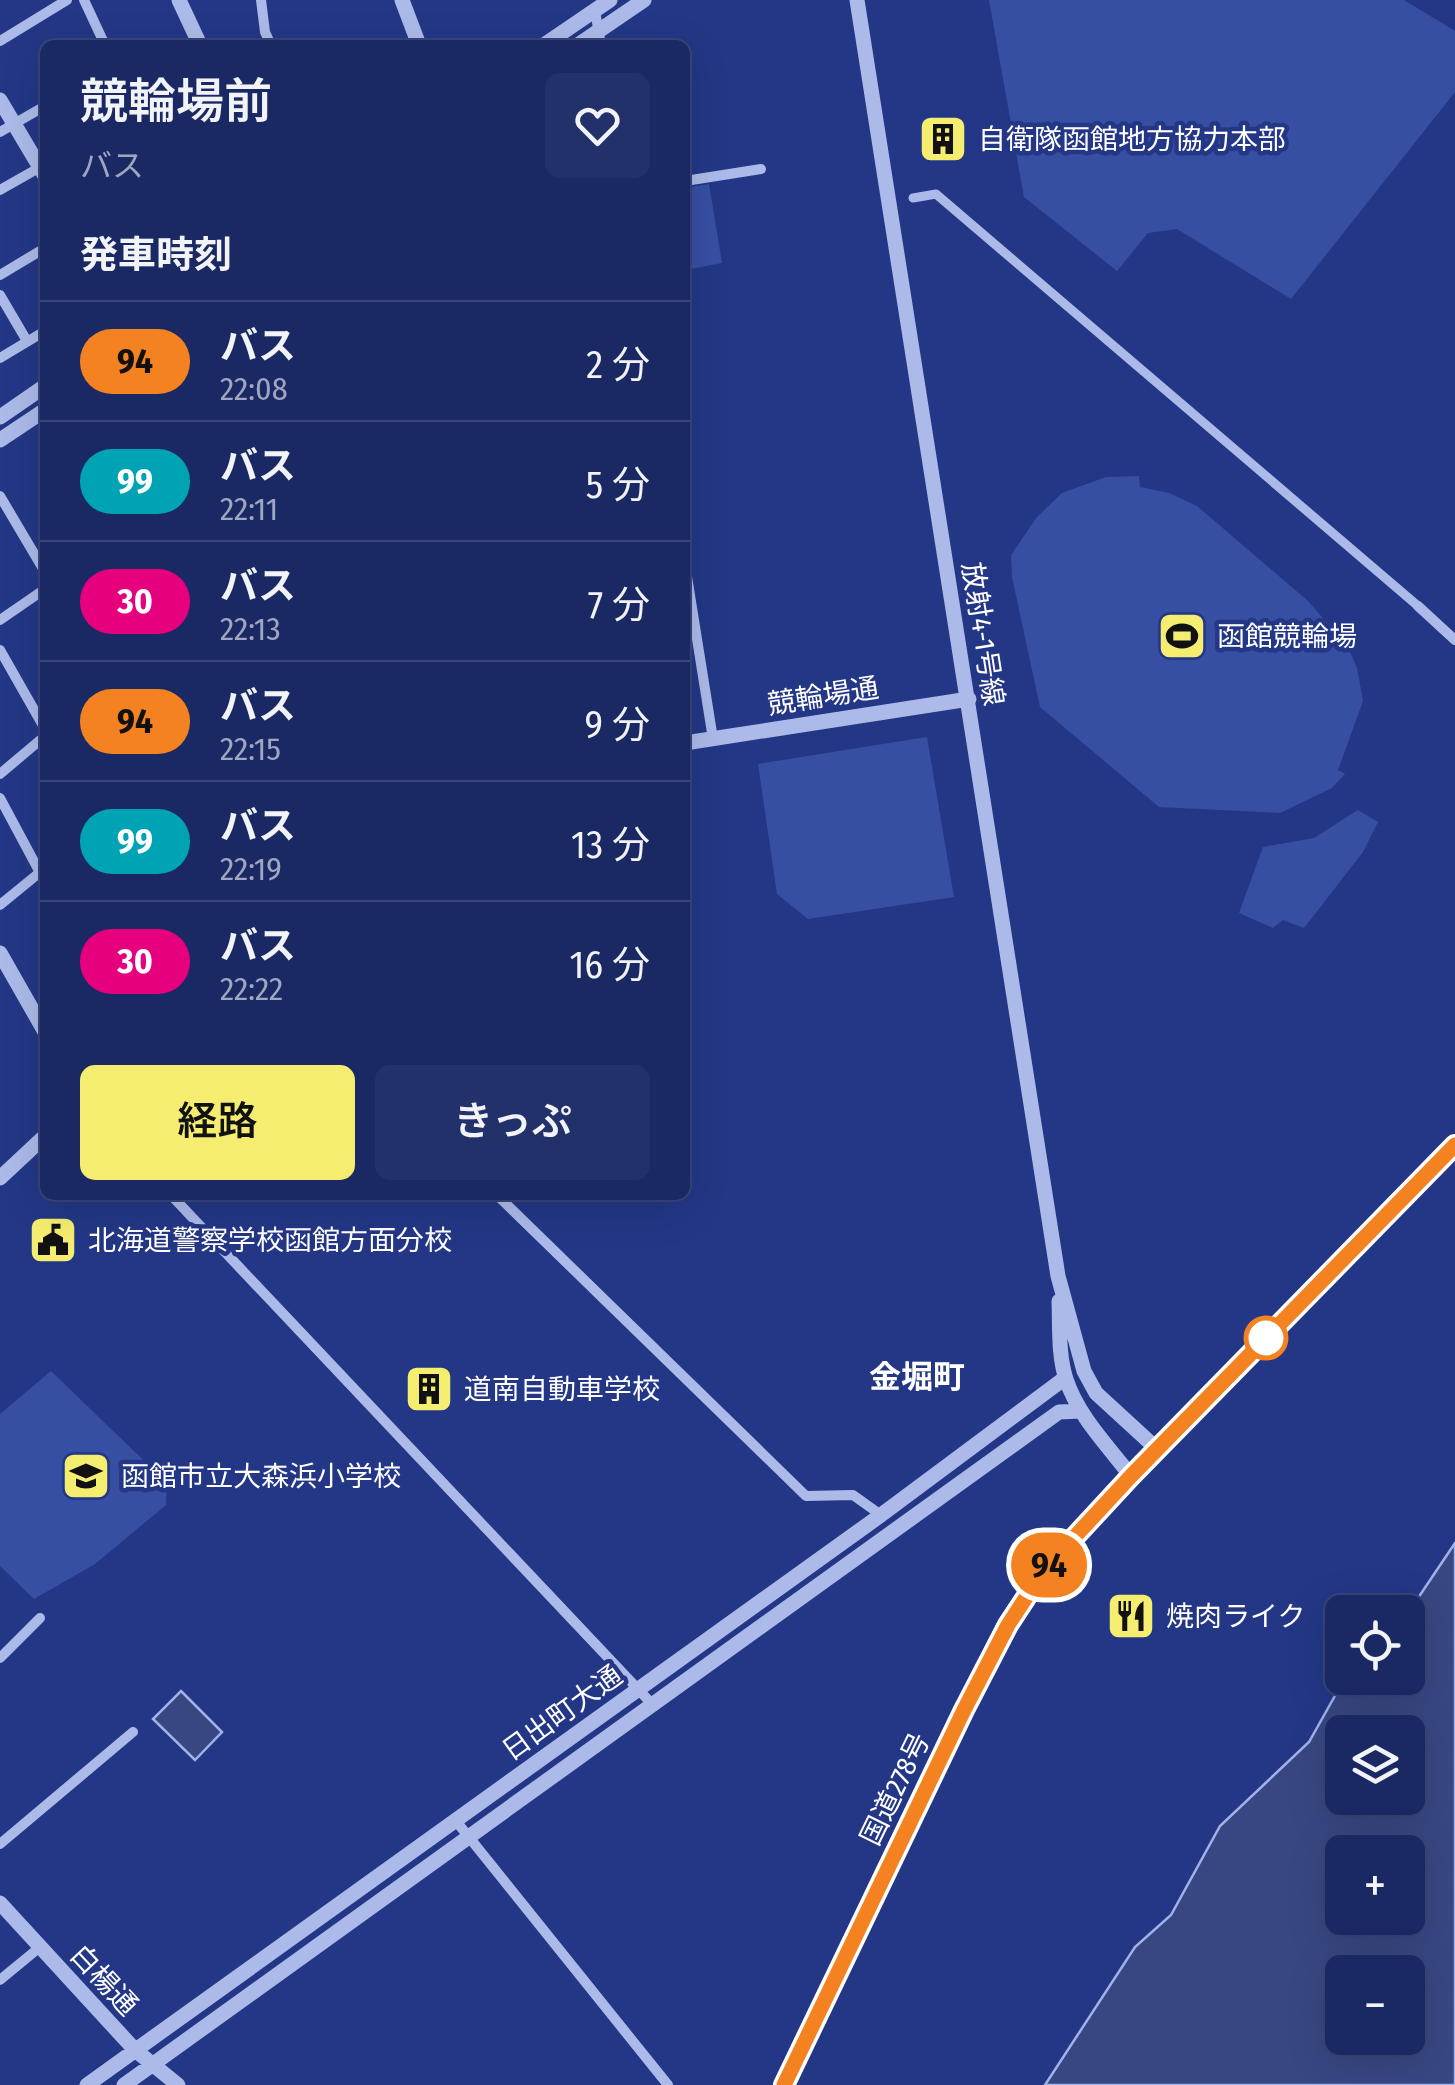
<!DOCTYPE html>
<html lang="ja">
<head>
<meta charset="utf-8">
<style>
  :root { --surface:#1a2964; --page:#23316a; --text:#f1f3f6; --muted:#9fa6bf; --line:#384578; --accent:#f4ed6f }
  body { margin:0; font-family:"Fira Sans Condensed","Noto Sans JP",sans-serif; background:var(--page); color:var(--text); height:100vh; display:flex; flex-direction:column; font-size:38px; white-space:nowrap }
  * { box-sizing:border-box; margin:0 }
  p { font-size:32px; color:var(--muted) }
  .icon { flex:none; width:55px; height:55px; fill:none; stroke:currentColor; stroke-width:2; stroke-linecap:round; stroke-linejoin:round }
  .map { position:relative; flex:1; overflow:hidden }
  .panel { position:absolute; left:40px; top:40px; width:650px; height:1160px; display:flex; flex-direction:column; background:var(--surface); border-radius:15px; box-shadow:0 10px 40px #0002,0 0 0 2px var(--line) }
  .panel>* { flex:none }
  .badge { padding:0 20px; border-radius:32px; font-size:35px; line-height:65px }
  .fabs { position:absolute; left:1325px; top:1595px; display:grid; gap:20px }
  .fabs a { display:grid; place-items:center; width:100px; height:100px; border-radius:15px; background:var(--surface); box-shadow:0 10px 40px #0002,0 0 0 2px var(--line); font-size:50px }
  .map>.badge { position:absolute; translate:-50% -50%; box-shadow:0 0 0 5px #fff }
  h2 { padding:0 40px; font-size:38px; line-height:90px }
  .round { display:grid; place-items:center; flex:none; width:105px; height:105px; border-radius:15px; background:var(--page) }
  .headline { display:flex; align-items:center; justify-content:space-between; height:170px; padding:0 40px }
  h1 { font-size:48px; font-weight:600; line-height:75px }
  .primary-button { display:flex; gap:20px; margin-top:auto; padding:20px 40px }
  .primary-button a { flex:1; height:115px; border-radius:15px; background:var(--accent); color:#111; font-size:40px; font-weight:600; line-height:115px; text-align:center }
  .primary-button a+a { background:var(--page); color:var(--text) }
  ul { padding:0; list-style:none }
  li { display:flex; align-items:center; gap:30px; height:120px; padding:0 40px; border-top:2px solid var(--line) }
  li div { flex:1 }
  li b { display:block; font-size:38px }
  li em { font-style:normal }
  li .badge { min-width:110px; font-weight:700; text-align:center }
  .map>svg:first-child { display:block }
  .green { fill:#374fa3 }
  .water { fill:#384782; stroke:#a0b2ea; stroke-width:2.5; fill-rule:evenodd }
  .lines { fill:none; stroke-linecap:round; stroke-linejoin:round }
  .pedestrian { stroke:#acbae9; stroke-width:9 }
  .minor { stroke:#acbae9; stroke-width:10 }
  .tertiary { stroke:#acbae9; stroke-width:15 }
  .trunk { stroke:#f8f8fe; stroke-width:20 }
  .line-casing { stroke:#fff; stroke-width:22 }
  .line { stroke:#f58220; stroke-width:15 }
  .stop-dot { fill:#fff; stroke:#f58220; stroke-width:5 }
  .labels { text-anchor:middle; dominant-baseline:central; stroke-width:9; stroke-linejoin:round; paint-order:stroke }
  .poi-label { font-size:28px; fill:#fff; stroke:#233786; text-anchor:start }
  .street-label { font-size:28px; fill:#fff; stroke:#233786 }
  .quarter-label { font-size:32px; font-weight:bold; fill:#fff; stroke:#233786 }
</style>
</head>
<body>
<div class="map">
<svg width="1455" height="2085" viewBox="0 0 1455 2085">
  <rect width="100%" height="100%" fill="#233786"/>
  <!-- green -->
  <path class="green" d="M 989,0 L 1404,0 L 1455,31 L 1455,92 L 1291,299 L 1177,229 L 1148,233 L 1117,271 L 1024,197 Z
    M 709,184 L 722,263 L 685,270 L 685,188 Z
    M 1139,476 L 1140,487 L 1169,493 L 1197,506 L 1308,601 L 1348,647 L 1357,668 L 1363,701 L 1338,770 L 1345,774 L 1332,788 L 1280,813 L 1159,807 L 1040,707 L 1012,577 L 1011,555 L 1037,517 L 1062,493 L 1106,477 Z
    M 927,737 L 954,897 L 808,919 L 777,894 L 758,764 Z
    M 1358,810 L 1378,822 L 1363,852 L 1304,928 L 1283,920 L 1273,928 L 1239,913 L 1263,847 L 1314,838 Z
    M 51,1371 L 167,1483 L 166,1505 L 95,1564 L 34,1599 L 0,1566 L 0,1414 Z"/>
  <!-- water -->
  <path class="water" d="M 1455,1543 L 1455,2085 L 1045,2085 L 1135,1947 L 1171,1915 L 1220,1826 L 1309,1742 L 1345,1678 L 1408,1678 L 1408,1613 ZM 1342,1732 L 1408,1732 L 1408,1798 L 1342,1798 ZM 1342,1852 L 1408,1852 L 1408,1918 L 1342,1918 ZM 1342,1972 L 1408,1972 L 1408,2038 L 1342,2038 Z
    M 181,1691 L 222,1732 L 195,1760 L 153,1719 Z"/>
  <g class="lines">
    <!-- pedestrian -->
    <path class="pedestrian" d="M 913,198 L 936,194 L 1418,606"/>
    <!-- minor -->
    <path class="minor" d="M 84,0 L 105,45
      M 261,0 L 265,32 L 271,45
      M 595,11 L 601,45
      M 0,41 L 67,0
      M 0,132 L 45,106
      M 685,181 L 761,169
      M 0,190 L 44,165
      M 0,275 L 45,248
      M 0,295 L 27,341
      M 0,358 L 45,331
      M 0,496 L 45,572
      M 685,564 L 713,739
      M 1418,606 L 1455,640
      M 0,620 L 45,589
      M 0,650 L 45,729
      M 0,774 L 45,736
      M 0,798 L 45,882
      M 0,905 L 44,869
      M 171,1195 L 652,1704
      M 497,1195 L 806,1496 L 853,1495 L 881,1515
      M 0,1658 L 40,1618
      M 456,1821 L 668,2085
      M 0,1844 L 133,1732
      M 0,1980 L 40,1947"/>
    <!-- tertiary -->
    <path class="tertiary" d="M 179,0 L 200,45
      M 402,0 L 419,45
      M 857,0 L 1058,1276 L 1084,1371 L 1096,1393 L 1157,1449
      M 544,45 L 610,0
      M 578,45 L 644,0
      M 0,100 L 45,176
      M 0,417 L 45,386
      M 0,440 L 45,410
      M 685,743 L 969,699
      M 0,953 L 45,1032
      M 0,1178 L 45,1136
      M 1059,1301 C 1060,1326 1058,1355 1066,1379 C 1078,1416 1108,1446 1131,1476
      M 0,1903 L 135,2050 L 178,2085
      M 87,2085 L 881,1515 L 1065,1378
      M 124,2085 L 1059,1412 L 1081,1411"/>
    <!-- trunk -->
    <path class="trunk" d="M 784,2085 L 964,1710 L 1007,1625 L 1043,1571 L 1131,1476 L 1455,1145"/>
  </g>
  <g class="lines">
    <!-- line casing -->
    <g class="line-casing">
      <path id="line" d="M 784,2085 L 964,1710 L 1008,1625 L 1044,1570 L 1131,1476 L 1455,1145"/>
    </g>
    <!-- line -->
    <use href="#line" class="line"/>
  </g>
  <!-- icons -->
  <defs>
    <g id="building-square" transform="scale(2.5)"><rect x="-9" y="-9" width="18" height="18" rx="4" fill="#f4ed6f" stroke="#233786"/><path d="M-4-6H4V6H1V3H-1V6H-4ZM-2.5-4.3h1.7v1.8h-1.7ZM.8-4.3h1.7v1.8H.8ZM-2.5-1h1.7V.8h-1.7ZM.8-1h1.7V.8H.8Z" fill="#111"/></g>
    <g id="stadium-square" transform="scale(2.5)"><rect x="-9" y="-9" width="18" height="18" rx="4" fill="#f4ed6f" stroke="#233786"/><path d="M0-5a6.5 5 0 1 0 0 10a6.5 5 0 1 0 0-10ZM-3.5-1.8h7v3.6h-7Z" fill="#111"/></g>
    <g id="civic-square" transform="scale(2.5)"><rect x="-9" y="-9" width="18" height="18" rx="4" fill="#f4ed6f" stroke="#233786"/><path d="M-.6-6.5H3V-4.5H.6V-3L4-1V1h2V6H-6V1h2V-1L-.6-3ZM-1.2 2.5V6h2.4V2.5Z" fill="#111"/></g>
    <g id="school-square" transform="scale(2.5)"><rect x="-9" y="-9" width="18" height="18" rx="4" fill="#f4ed6f" stroke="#233786"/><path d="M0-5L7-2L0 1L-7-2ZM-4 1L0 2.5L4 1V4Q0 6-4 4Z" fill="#111"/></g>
    <g id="restaurant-square" transform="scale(2.5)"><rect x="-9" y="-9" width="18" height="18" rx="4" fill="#f4ed6f" stroke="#233786"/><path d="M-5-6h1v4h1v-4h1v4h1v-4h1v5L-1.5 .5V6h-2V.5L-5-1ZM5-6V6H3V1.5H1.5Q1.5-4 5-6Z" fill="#111"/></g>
  </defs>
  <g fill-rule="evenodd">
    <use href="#building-square" x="943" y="139"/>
    <use href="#stadium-square" x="1182" y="636"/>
    <use href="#civic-square" x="53" y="1240"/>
    <use href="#building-square" x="429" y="1389"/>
    <use href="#school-square" x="86" y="1476"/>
    <use href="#restaurant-square" x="1131" y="1616"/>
  </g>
  <!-- markers -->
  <circle class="stop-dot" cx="1266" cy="1338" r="20"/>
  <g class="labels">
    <!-- poi labels -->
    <g class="poi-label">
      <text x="978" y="139">自衛隊函館地方協力本部</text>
      <text x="1217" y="636">函館競輪場</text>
      <text x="88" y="1240">北海道警察学校函館方面分校</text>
      <text x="464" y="1389">道南自動車学校</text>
      <text x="121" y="1476">函館市立大森浜小学校</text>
      <text x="1166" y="1616">焼肉ライク</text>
    </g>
    <!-- street labels -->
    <g class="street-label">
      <text transform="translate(983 634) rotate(81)">放射4-1号線</text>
      <text transform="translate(823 696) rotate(-9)">競輪場通</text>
      <text transform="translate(562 1713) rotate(-36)">日出町大通</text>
      <text transform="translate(895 1789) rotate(-64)">国道278号</text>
      <text transform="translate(104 1980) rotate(47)">白楊通</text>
    </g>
    <!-- quarter labels -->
    <g class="quarter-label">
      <text x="917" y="1377">金堀町</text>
    </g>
  </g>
</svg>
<div class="fabs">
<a><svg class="icon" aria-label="locate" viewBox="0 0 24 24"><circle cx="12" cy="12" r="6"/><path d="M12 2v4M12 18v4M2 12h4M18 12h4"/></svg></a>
<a><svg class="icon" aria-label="layers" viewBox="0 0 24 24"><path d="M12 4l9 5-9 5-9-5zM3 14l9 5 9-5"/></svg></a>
<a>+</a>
<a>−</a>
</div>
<b class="badge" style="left:1049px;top:1565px;background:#f58220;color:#111">94</b>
<section class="panel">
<div class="headline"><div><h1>競輪場前</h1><p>バス</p></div><a class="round"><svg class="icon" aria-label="heart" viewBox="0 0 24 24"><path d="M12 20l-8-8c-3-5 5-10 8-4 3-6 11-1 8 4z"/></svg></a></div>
<h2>発車時刻</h2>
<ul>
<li><span class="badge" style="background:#f58220;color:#111">94</span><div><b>バス</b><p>22:08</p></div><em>2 分</em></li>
<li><span class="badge" style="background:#00a3b4;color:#fff">99</span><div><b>バス</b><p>22:11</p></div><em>5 分</em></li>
<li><span class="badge" style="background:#e6007e;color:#fff">30</span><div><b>バス</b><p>22:13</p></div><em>7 分</em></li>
<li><span class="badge" style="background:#f58220;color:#111">94</span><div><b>バス</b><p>22:15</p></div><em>9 分</em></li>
<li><span class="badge" style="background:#00a3b4;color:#fff">99</span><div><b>バス</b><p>22:19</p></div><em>13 分</em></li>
<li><span class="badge" style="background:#e6007e;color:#fff">30</span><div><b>バス</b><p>22:22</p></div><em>16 分</em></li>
</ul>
<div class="primary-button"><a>経路</a><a>きっぷ</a></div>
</section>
</div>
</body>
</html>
